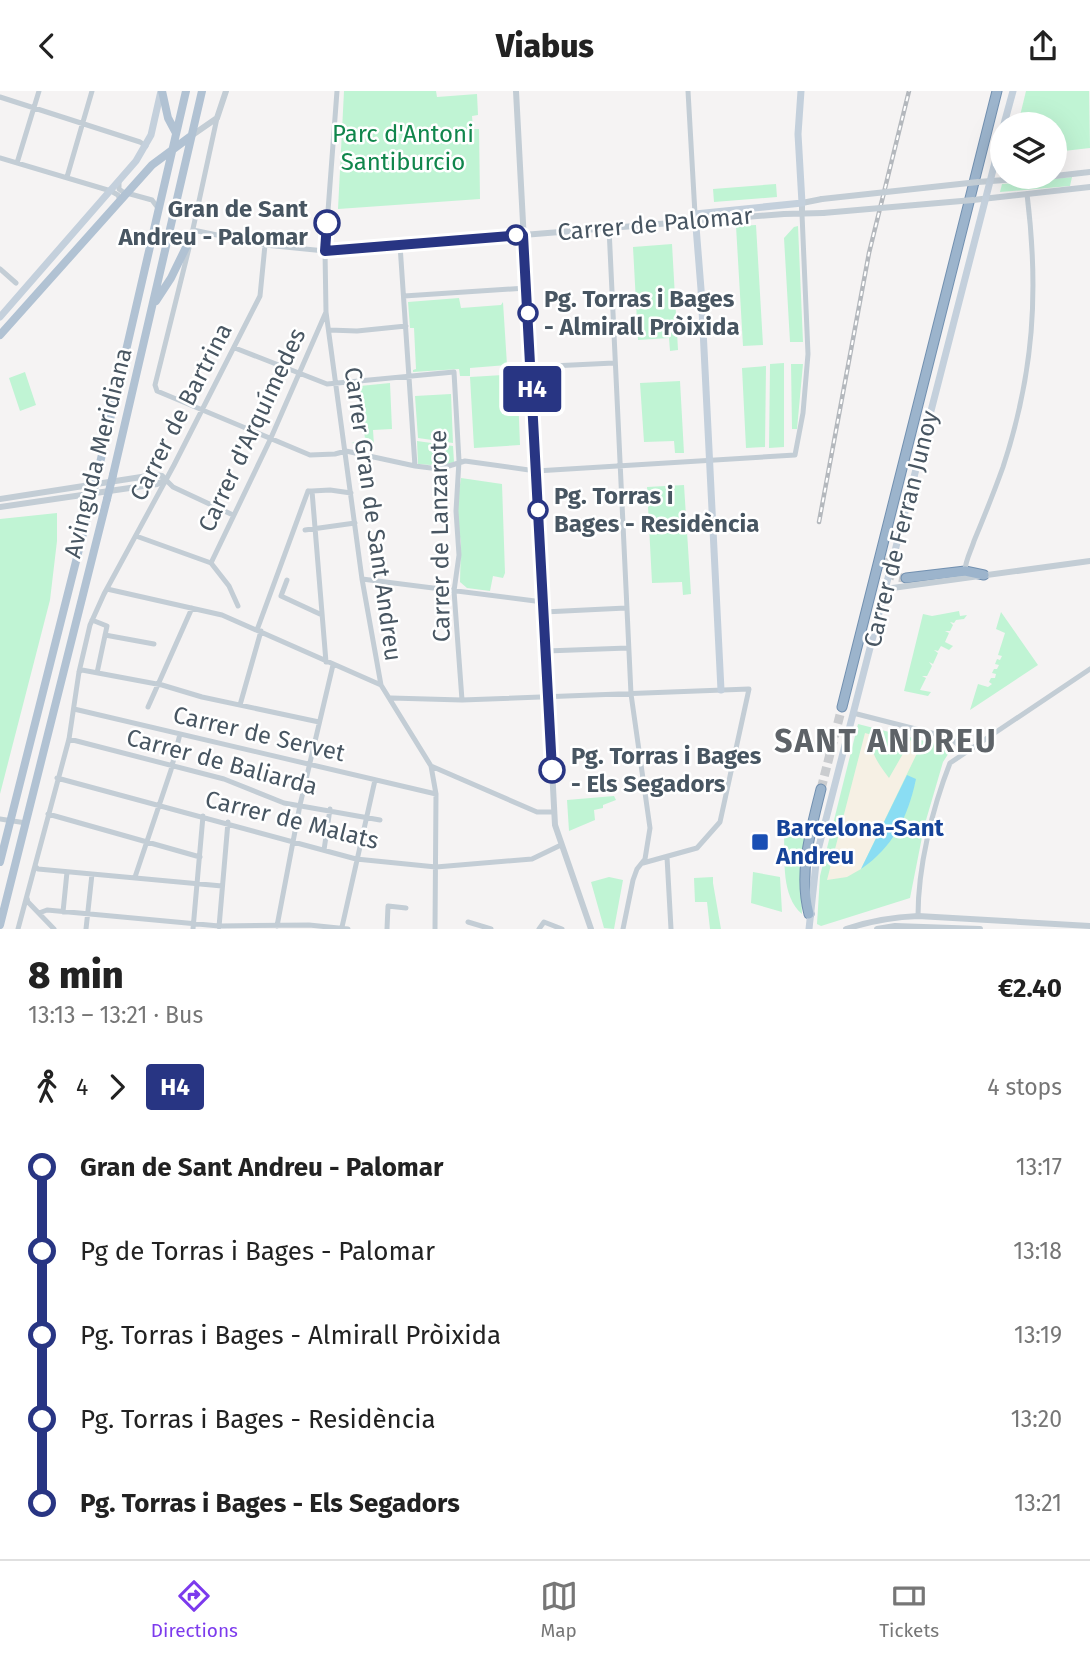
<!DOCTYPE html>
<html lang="en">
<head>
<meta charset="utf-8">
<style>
  :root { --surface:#fff; --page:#f6f6f6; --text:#222; --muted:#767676; --line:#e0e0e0; --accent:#7c3aed }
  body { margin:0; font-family:"Fira Sans",sans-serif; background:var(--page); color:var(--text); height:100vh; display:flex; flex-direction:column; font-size:26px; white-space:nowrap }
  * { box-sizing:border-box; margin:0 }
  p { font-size:23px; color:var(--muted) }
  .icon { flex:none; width:38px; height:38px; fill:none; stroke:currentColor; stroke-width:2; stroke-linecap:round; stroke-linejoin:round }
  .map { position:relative; height:838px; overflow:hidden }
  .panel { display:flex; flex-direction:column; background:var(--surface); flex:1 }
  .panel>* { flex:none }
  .badge { padding:0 14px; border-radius:5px; font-size:24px; line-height:46px }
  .tools { position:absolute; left:990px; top:21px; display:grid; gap:14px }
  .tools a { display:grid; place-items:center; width:77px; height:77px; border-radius:50%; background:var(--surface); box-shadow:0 7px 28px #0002; font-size:35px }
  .map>.badge { position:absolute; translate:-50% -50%; box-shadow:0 0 0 4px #fff }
  .legs { display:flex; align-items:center; gap:10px; height:77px; padding:0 28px; font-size:23px }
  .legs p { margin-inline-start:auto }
  .summary { display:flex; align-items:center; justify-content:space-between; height:119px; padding:0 28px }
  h1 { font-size:38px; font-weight:800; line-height:52px }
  ul { padding:0 28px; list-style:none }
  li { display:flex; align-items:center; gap:24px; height:84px; font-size:26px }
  li i { display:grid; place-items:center; width:10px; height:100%; margin:0 9px; background:currentColor }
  li i::after { content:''; width:18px; height:18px; margin:-9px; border:5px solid; border-radius:50%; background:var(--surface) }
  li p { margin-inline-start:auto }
  li:first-child i { background:linear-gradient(#0000 50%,currentColor 0) }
  li:last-child i { background:linear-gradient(currentColor 50%,#0000 0) }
  header { display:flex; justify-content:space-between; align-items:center; height:91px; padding:0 28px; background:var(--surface); font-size:32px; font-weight:800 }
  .tabs { display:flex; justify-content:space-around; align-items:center; height:98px; border-top:2px solid var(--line); background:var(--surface); font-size:19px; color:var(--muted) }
  .tabs a { display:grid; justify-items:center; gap:4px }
  .tabs .selected { color:var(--accent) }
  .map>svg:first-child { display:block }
  .green { fill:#c0f4d4 }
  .sand { fill:#f6f0e4 }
  .water { fill:#8addf3 }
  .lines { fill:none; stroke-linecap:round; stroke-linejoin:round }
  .trunk-tunnel { stroke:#cacccf; stroke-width:9; stroke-dasharray:9 4.5; stroke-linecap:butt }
  .trunk-casing { stroke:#7290b0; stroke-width:11 }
  .minor { stroke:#c3cdd5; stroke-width:5 }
  .tertiary { stroke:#c3cdd5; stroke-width:6 }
  .secondary { stroke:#c4d0dc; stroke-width:7 }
  .primary { stroke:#b1c2d3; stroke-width:8 }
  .trunk { stroke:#9cb4cc; stroke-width:9 }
  .rail-casing { stroke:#b4b8bd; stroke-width:4.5 }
  .rail { stroke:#fff; stroke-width:2; stroke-dasharray:5; stroke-linecap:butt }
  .tertiary-bridge { stroke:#c3cdd5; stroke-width:6 }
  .primary-bridge { stroke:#b1c2d3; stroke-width:8 }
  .line-1-casing { stroke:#fff; stroke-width:16 }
  .line-1 { stroke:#283583; stroke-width:10 }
  .stop-1-dot { fill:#fff; stroke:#283583; stroke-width:3.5 }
  .transit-dot { fill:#1a4fb4; stroke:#fff; stroke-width:2.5 }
  .labels { text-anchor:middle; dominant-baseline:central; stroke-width:5; stroke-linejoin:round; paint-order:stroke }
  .park-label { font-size:24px; fill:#10864c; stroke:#fff }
  .stop-label { font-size:24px; font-weight:bold; fill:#485662; stroke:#fff; text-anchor:start }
  .street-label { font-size:24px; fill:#485662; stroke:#fff }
  .transit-label { font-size:24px; font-weight:bold; fill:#164399; stroke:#fff; text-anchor:start }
  .district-label { font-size:32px; font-weight:bold; letter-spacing:2px; fill:#5e6368; stroke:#fff }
</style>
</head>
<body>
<header><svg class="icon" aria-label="back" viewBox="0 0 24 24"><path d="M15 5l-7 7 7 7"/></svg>Viabus<svg class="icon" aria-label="share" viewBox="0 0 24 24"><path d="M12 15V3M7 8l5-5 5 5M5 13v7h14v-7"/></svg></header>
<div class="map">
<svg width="1090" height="838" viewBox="0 0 1090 838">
  <rect width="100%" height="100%" fill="#f5f3f3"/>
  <!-- green -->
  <path class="green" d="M 344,0 L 436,0 L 437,6 L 477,3 L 478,24 L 472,25 L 473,38 L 479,38 L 480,108 L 338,118 Z
    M 1026,0 L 1089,0 L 1090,57 L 1055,61 L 1055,33 L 1018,33 Z
    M 1072,86 L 1070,95 L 1000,101 L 1002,93 Z
    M 776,93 L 777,106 L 714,111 L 713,98 Z
    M 756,134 L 763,254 L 743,255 L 736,135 Z
    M 798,135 L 803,251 L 790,251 L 784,147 L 794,136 Z
    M 672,153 L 678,259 L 670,260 L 669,247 L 638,249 L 633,156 Z
    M 459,207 L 461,217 L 501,214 L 503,211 L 507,274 L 470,277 L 470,285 L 460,285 L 459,278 L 413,281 L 413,279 L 416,278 L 414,237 L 410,237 L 408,211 Z
    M 784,272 L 784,356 L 769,357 L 770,273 Z
    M 791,273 L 803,273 L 797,338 L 792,338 Z
    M 766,275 L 765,356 L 746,357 L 742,277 Z
    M 517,277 L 520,354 L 474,357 L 470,286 L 503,284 L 506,278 Z
    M 25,281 L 36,314 L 20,320 L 9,287 Z
    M 680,290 L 684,362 L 675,362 L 674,350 L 644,351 L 640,292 Z
    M 390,292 L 392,338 L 373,339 L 374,354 L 351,352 L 365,349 L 360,295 Z
    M 451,303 L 453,352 L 418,347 L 415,305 Z
    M 417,350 L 453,355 L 454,371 L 443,375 L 418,373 Z
    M 461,387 L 502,393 L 505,482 L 503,487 L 493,485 L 490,500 L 467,497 L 460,491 L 461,452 L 456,420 Z
    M 684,394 L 691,503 L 683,504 L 682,491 L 652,492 L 647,396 Z
    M 57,422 L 57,450 L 50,509 L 0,703 L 0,428 Z
    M 959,520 L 960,525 L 967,524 L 964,528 L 956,529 L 954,532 L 950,531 L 953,534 L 950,540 L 945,540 L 949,542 L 945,551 L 953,555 L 949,559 L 941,555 L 938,560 L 934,559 L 938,562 L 933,573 L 929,571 L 932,575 L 927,585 L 922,585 L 926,587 L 920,599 L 931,601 L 928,605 L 904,600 L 923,523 L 932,525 Z
    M 1001,521 L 1038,574 L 970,619 L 978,593 L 988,596 L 992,593 L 989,591 L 991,587 L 995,587 L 996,583 L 992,582 L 994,578 L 997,578 L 999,574 L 995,573 L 997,568 L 1000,569 L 1002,565 L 998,564 L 1005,542 L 996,538 Z
    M 858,633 L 952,657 L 943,671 L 924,736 L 910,807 L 821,835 L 817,833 L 820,785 Z
    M 614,705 L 616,709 L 603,714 L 603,717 L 594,719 L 595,729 L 569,740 L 567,709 Z
    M 784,744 L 806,745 L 800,780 L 802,823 C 781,805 785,769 784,744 Z
    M 753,781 L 780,786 L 782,821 L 751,812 Z
    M 609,786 L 623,789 L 614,838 L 604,837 L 591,791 Z
    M 713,786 L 713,792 L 721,838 L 710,838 L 707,811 L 695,811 L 694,787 Z"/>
  <!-- sand -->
  <path class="sand" d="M 865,642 L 872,644 C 869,662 879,673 889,687 L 912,647 L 921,654 L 861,778 L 847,786 L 827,789 Z"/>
  <!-- water -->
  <path class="water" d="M 907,684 L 916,688 C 908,726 893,756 861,778 Z"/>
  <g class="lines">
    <!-- trunk-tunnel -->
    <path class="trunk-tunnel" d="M 884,467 C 885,481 892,487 906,487
      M 821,698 L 842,616"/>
    <!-- trunk casing -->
    <g class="trunk-casing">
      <path id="trunk" d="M 906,487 L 965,480 L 984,484
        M 842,616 L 997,0
        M 809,823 C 798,781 811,739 821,698"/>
    </g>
    <!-- minor -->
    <path class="minor" d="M 337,0 L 325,160 L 326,221 L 362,488 L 381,594 L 431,675 L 436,703 L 435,838
      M 688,0 L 695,123
      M 0,6 L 140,51 L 146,55
      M 0,67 L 111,100 L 118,104 L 120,109
      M 17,72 L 39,0
      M 67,86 L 92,0
      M 119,91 L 119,98 L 123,101 L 152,109 L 158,117
      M 609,137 L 631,603 L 650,737 L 645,768 L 637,778 L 633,789 L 623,838
      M 193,139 L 265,154 L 325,160 L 523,144
      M 191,147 L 217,27
      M 400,154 L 415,375
      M 189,157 L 155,294 L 157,300 L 310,364 L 335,363 L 346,360 L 415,375 L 439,378 L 465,370 L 536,380 L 795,364 L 803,322 L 808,263 L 802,123
      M 0,178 L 16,192
      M 404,205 L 526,197
      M 329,239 L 357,240 L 406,235
      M 235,257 L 327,293 L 454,281 L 459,370 L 456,420 L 459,464 L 454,500 L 462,609
      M 531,276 L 614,272
      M 166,389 L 173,396 L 233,424
      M 308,400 L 312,400 L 326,571
      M 312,400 L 330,399 L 351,402
      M 305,439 L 355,432
      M 136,445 L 211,472 L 229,495 L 238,515
      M 211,472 L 270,349 L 326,221
      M 965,480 C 965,470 971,460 974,450 C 984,426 994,401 1003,376 C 1034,282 1039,200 1027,103
      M 362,488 L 543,511
      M 287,489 L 281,505 L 322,524
      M 107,498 L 222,524 L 381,594
      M 544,521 L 626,517
      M 92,529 L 107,535 L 97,582
      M 257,539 L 308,400
      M 105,544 L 154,553
      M 546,560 L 628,557
      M 79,581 L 82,579 L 162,594 L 202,606 L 319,631
      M 391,607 L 462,609 L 749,598 L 720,731 L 697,757 L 643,772
      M 240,614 L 261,540
      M 148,616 L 192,517
      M 74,618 L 436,703
      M 853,622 L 951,647 L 965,661
      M 69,648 L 224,688 L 284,712 L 380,729
      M 431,675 L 537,721 L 554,721
      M 57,687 L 356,768 L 436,776 L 532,768 L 561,754
      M 48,723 L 200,766
      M 0,728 L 26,732
      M 324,759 L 330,718
      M 667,766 L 671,838
      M 35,775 L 38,778 L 222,795
      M 135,786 L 171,679 L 180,643
      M 27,807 L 28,811 L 54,838
      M 63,821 L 67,781
      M 39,822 L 47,819 L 219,835 L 309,834 L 348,838
      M 918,825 C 918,776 932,718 950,672 L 1090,578
      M 468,831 L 491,838
      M 277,835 L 300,714 L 333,574
      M 219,836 L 228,731
      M 342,836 L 375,689
      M 18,838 L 69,648 L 79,581 L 90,534 L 104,503 L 174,374 L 260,205 L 265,154
      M 86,838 L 92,783
      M 193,838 L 203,725
      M 387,838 L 388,815 L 406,817
      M 539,838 L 544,831 L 562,838"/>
    <!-- tertiary -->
    <path class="tertiary" d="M 516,0 L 555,734 L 591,838
      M 191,45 L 217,27 L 226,0
      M 1055,85 L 1090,81
      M 978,91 L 1043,86
      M 973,109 L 1090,96
      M 802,123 L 802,112 L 822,108
      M 523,144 L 784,123 L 823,122
      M 0,408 L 154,384 L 162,385 L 166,389
      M 0,416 L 157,393 L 166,389
      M 885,498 L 1090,470
      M 846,838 C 870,830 893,826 918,825 L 1090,835
      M 877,838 L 895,835 L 980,838"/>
    <!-- secondary -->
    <path class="secondary" d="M 1004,33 L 1013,0
      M 0,226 L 136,70 L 151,44 L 161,0
      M 721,599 L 701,198 L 695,123 L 802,112 L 798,43 L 801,0
      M 809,838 L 817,763 L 1003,40"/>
    <!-- primary -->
    <path class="primary" d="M 162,0 L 168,27 L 176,42
      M 156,210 L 171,187 L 191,146
      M 0,244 L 152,74 L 191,45
      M 113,384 L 202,0
      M 97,385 L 186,0
      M 0,771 L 91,411
      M 0,834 L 107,408"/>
    <!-- trunk -->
    <use href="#trunk" class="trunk"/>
    <!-- rail casing -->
    <g class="rail-casing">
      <path id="rail" d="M 819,431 L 869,162 L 909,0"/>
    </g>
    <!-- rail -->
    <use href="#rail" class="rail"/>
    <!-- tertiary-bridge -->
    <path class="tertiary-bridge" d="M 822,108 L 978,91
      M 823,122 L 973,109"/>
    <!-- primary-bridge -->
    <path class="primary-bridge" d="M 107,408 L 113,384
      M 91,411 L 97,385"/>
  </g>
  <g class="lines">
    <!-- line-1 casing -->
    <g class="line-1-casing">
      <path id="line-1" d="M 327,132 L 325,160 L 523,144 L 552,679"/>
    </g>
    <!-- line-1 -->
    <use href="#line-1" class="line-1"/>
  </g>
  <!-- markers -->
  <g class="stop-1-dot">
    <circle cx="327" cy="132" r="12"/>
    <circle cx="516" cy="144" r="9"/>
    <circle cx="528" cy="222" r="9"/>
    <circle cx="538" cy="419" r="9"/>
    <circle cx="552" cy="679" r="12"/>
  </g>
  <rect class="transit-dot" x="751" y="742" width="18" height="18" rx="3.5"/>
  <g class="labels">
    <!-- park labels -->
    <g class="park-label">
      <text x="403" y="43">Parc d'Antoni<tspan x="403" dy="28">Santiburcio</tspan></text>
    </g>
    <!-- stop labels -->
    <g class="stop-label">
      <text x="308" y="118" text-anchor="end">Gran de Sant<tspan x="308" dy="28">Andreu - Palomar</tspan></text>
      <text x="544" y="208">Pg. Torras i Bages<tspan x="544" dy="28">- Almirall Pròixida</tspan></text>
      <text x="554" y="405">Pg. Torras i<tspan x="554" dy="28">Bages - Residència</tspan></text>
      <text x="571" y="665">Pg. Torras i Bages<tspan x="571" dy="28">- Els Segadors</tspan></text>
    </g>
    <!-- street labels -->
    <g class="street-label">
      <text transform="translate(655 133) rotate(-5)">Carrer de Palomar</text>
      <text transform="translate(181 321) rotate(-63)">Carrer de Bartrina</text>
      <text transform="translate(252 339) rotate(-65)">Carrer d'Arquímedes</text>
      <text transform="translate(98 362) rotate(-76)">Avinguda Meridiana</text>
      <text transform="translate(373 423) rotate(82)">Carrer Gran de Sant Andreu</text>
      <text transform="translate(901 438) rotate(-76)">Carrer de Ferran Junoy</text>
      <text transform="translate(440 445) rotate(-91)">Carrer de Lanzarote</text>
      <text transform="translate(259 643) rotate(13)">Carrer de Servet</text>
      <text transform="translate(222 671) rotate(15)">Carrer de Baliarda</text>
      <text transform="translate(292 729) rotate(14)">Carrer de Malats</text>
    </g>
    <!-- transit labels -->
    <g class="transit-label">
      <text x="776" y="737">Barcelona-Sant<tspan x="776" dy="28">Andreu</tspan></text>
    </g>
    <!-- district labels -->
    <g class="district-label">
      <text x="886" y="650">SANT ANDREU</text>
    </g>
  </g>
</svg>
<div class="tools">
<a><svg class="icon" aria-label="layers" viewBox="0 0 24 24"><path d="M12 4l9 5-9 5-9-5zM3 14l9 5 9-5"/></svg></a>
</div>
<b class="badge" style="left:532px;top:298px;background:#283583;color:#fff">H4</b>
</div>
<section class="panel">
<div class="summary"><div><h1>8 min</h1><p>13:13 – 13:21 · Bus</p></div><b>€2.40</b></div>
<div class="legs"><svg class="icon" aria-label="walk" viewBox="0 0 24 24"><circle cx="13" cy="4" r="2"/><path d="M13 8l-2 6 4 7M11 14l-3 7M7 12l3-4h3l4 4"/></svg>4<svg class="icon" aria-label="forward" viewBox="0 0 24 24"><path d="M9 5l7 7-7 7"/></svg><b class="badge" style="background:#283583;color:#fff">H4</b><p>4 stops</p></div>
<ul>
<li><i style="color:#283583"></i><b>Gran de Sant Andreu - Palomar</b><p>13:17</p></li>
<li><i style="color:#283583"></i><span>Pg de Torras i Bages - Palomar</span><p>13:18</p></li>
<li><i style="color:#283583"></i><span>Pg. Torras i Bages - Almirall Pròixida</span><p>13:19</p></li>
<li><i style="color:#283583"></i><span>Pg. Torras i Bages - Residència</span><p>13:20</p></li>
<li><i style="color:#283583"></i><b>Pg. Torras i Bages - Els Segadors</b><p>13:21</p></li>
</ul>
</section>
<nav class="tabs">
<a class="selected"><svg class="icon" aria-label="directions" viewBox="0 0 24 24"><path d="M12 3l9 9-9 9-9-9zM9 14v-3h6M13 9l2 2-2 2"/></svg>Directions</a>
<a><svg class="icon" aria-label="map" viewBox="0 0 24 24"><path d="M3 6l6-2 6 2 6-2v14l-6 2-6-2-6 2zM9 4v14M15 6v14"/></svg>Map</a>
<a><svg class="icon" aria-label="tickets" viewBox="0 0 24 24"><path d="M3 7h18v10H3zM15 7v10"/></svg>Tickets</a>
</nav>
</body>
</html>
